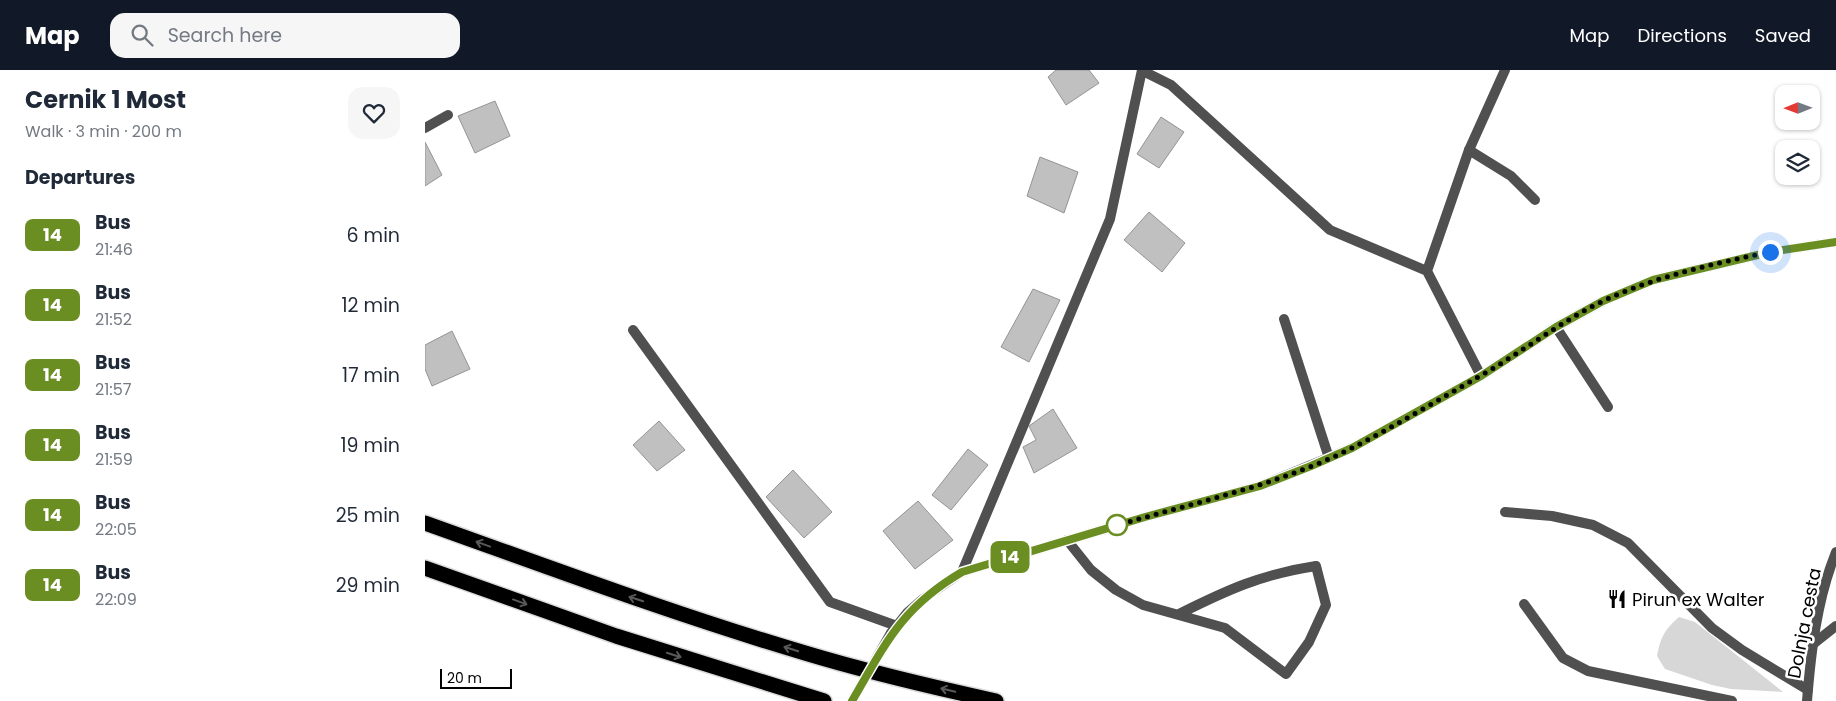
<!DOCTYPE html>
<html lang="en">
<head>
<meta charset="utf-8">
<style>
  :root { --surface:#fff; --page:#f6f6f7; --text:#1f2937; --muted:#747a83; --accent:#111827 }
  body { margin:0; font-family:Poppins,sans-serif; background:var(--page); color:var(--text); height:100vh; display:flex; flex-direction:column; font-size:19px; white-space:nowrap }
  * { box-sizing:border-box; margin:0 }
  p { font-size:16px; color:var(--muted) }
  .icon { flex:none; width:28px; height:28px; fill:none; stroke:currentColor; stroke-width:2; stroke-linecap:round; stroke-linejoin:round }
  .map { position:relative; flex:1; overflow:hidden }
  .panel { display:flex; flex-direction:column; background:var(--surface); width:425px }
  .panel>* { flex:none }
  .badge { padding:0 10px; border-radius:8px; font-size:18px; line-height:32px }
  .needle { width:32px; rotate:269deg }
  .fabs { position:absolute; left:1350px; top:15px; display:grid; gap:10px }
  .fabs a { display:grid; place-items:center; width:45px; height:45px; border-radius:10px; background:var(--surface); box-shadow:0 1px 4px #0004; font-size:25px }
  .scale { position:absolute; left:15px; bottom:12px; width:72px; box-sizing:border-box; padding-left:5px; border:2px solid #000; border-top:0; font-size:14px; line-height:18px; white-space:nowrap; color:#000; -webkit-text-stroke:4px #fff; paint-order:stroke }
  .you { position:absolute; width:25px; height:25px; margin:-12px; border:4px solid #fff; border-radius:50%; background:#1a73e8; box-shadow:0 0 0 8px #1a73e833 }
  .map>.badge { position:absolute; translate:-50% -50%; box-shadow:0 0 0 2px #fff }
  h2 { padding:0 25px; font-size:19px; line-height:45px }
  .round { display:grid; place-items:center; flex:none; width:52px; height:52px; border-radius:15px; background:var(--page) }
  .head { display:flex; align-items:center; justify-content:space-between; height:85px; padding:0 25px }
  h1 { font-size:24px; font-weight:700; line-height:38px }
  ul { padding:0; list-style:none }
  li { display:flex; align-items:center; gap:15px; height:70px; padding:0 25px }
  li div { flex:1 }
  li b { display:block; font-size:19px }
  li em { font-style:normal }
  li .badge { min-width:55px; font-weight:700; text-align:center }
  header { display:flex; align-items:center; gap:30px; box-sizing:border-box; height:70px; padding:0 25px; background:var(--accent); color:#fff }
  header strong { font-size:24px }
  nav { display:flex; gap:28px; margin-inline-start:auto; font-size:18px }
  .search { width:350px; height:45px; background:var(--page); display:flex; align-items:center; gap:12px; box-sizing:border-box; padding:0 18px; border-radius:15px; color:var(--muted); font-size:19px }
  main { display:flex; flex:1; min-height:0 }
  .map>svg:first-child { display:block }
  .green { fill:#d7d7d7 }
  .building { fill:#c0c0c0; stroke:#949494 }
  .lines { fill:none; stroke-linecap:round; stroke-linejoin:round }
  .motorway-casing { stroke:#dbdbdb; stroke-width:18 }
  .service { stroke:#505050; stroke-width:10 }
  .minor { stroke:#505050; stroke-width:10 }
  .tertiary { stroke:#505050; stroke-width:10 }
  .motorway { stroke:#000; stroke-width:15 }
  .tertiary-bridge { stroke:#505050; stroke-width:10 }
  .oneway { stroke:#595959 }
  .line-casing { stroke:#fff; stroke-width:11 }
  .line { stroke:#6b8e23; stroke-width:8 }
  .walk { stroke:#000; stroke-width:5; stroke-dasharray:0 9 }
  .stop-dot { fill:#fff; stroke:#6b8e23; stroke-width:2.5 }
  .labels { text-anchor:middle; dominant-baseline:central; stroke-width:5; stroke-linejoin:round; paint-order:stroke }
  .poi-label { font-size:18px; fill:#000; stroke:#fff; text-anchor:start }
  .street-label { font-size:18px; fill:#000; stroke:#fff }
</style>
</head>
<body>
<header>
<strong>Map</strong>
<div class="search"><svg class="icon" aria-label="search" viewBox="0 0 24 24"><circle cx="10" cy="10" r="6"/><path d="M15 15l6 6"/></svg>Search here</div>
<nav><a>Map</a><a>Directions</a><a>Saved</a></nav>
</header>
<main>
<section class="panel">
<div class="head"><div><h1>Cernik 1 Most</h1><p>Walk · 3 min · 200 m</p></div><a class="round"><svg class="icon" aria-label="heart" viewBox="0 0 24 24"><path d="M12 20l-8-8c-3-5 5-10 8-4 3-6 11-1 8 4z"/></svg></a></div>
<h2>Departures</h2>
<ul>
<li><span class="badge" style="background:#6b8e23;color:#fff">14</span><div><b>Bus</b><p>21:46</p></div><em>6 min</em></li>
<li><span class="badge" style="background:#6b8e23;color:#fff">14</span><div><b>Bus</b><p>21:52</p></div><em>12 min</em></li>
<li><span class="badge" style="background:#6b8e23;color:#fff">14</span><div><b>Bus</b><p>21:57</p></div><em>17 min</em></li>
<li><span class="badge" style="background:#6b8e23;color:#fff">14</span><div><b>Bus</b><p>21:59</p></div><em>19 min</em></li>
<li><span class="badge" style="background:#6b8e23;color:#fff">14</span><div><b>Bus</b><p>22:05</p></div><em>25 min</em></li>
<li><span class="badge" style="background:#6b8e23;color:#fff">14</span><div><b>Bus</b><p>22:09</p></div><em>29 min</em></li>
</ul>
</section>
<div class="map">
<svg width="1411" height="631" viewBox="0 0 1411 631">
  <rect width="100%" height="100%" fill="#fff"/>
  <!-- green -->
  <path class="green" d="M 1254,547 L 1270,552 L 1358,622 L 1306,619 L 1287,615 L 1240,599 L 1232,586 C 1235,568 1240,559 1254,547 Z"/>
  <!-- building -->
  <path class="building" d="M 631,0 L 664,0 L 674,13 L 641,35 L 623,7 Z
    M 70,31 L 85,66 L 50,83 L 33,46 Z
    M 736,47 L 759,62 L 734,98 L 712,84 Z
    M 0,72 L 17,105 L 0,116 Z
    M 615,87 L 653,102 L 639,143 L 602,126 Z
    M 724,142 L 760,173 L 737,202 L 699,170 Z
    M 608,219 L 635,230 L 604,292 L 576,277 Z
    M 27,261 L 45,299 L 7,316 L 0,299 L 0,275 Z
    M 628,339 L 652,378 L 609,403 L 598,377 L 611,370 L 604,356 Z
    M 234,351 L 260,380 L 232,401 L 208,375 Z
    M 543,379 L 563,395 L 526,440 L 507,425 Z
    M 368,400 L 407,442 L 379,468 L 341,427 Z
    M 493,431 L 528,470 L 490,499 L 458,461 Z"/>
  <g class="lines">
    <!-- motorway casing -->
    <g class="motorway-casing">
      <path id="motorway" d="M 0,453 C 126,498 251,545 380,583 C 443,602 507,617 571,631
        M 0,498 L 191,566 L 399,631"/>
    </g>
    <!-- service -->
    <path class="service" d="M 1044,80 L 1086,106 L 1110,130
      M 859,249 L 904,388
      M 1131,257 L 1183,337
      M 208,260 L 405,532 L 472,556
      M 1080,442 L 1127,446 L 1168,455 L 1203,473 L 1287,558 L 1317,580 L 1383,620
      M 642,470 L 666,500 L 691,520 L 718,535 L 800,558 L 861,604 L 884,572 L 901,535 L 891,496 C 837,504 802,520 754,544
      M 1099,534 L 1138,588 L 1163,601 L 1307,631
      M 1388,574 L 1411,556"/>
    <!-- minor -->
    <path class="minor" d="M 718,1 L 746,15 L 905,160 L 1002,201 L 1056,306
      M 0,58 L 23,45
      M 1002,201 L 1044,80 L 1080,0
      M 537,502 L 685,149 L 717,0
      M 1382,631 C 1386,581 1392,529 1411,482"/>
    <!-- tertiary -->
    <path class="tertiary" d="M 466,563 L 482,543 L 498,529 L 537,502 L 720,447 L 835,416 L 927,378 L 1056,306 L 1131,257 L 1178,231 L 1228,210 L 1345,182 L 1411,172"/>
    <!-- motorway -->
    <use href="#motorway" class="motorway"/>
    <!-- tertiary-bridge -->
    <path class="tertiary-bridge" d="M 427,631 L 466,563"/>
  </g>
  <!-- one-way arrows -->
  <defs><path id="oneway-shaft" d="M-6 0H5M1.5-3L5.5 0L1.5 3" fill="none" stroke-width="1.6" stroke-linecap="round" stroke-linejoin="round" transform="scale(1.25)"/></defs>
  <g class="oneway">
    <use href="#oneway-shaft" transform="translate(58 474) rotate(-160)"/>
    <use href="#oneway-shaft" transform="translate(211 529) rotate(-162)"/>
    <use href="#oneway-shaft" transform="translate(95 532) rotate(20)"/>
    <use href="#oneway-shaft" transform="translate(366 579) rotate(-162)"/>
    <use href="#oneway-shaft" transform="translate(249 585) rotate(18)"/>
    <use href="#oneway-shaft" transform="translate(523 620) rotate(-167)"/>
  </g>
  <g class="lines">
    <!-- line casing -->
    <g class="line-casing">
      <path id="line" d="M 427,631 C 461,573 476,538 537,502 L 720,447 L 835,416 L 886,396 L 927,378 L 1056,306 L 1131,257 L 1178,231 L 1228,210 L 1345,182 L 1411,172"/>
    </g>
    <!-- line -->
    <use href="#line" class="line"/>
    <!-- walk -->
    <path class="walk" d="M 692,455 L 690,456 C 770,432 852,416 927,378 C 970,356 1013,330 1055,306 C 1097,282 1135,252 1178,231 C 1231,206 1288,194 1345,182"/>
  </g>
  <!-- icons -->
  <defs>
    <g id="restaurant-bare" transform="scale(1.5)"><path d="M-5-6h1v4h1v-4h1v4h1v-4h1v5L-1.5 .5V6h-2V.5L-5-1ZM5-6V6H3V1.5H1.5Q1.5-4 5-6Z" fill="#000" stroke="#fff" stroke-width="2.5" paint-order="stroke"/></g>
  </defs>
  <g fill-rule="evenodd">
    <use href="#restaurant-bare" x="1192" y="529"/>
  </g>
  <!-- markers -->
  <circle class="stop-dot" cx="692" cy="455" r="10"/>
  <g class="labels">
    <!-- poi labels -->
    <g class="poi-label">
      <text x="1207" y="529">Pirun ex Walter</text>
    </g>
    <!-- street labels -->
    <g class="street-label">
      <text transform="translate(1379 553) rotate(-79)">Dolnja cesta</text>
    </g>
  </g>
</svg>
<div class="fabs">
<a><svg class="needle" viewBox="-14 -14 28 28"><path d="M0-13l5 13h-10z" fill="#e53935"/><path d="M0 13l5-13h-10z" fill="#747a83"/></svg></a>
<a><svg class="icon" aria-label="layers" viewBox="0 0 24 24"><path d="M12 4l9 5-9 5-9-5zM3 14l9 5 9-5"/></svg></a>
</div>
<div class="scale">20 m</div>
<div class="you" style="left:1345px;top:182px"></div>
<b class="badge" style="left:585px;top:487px;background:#6b8e23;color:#fff">14</b>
</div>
</main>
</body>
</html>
